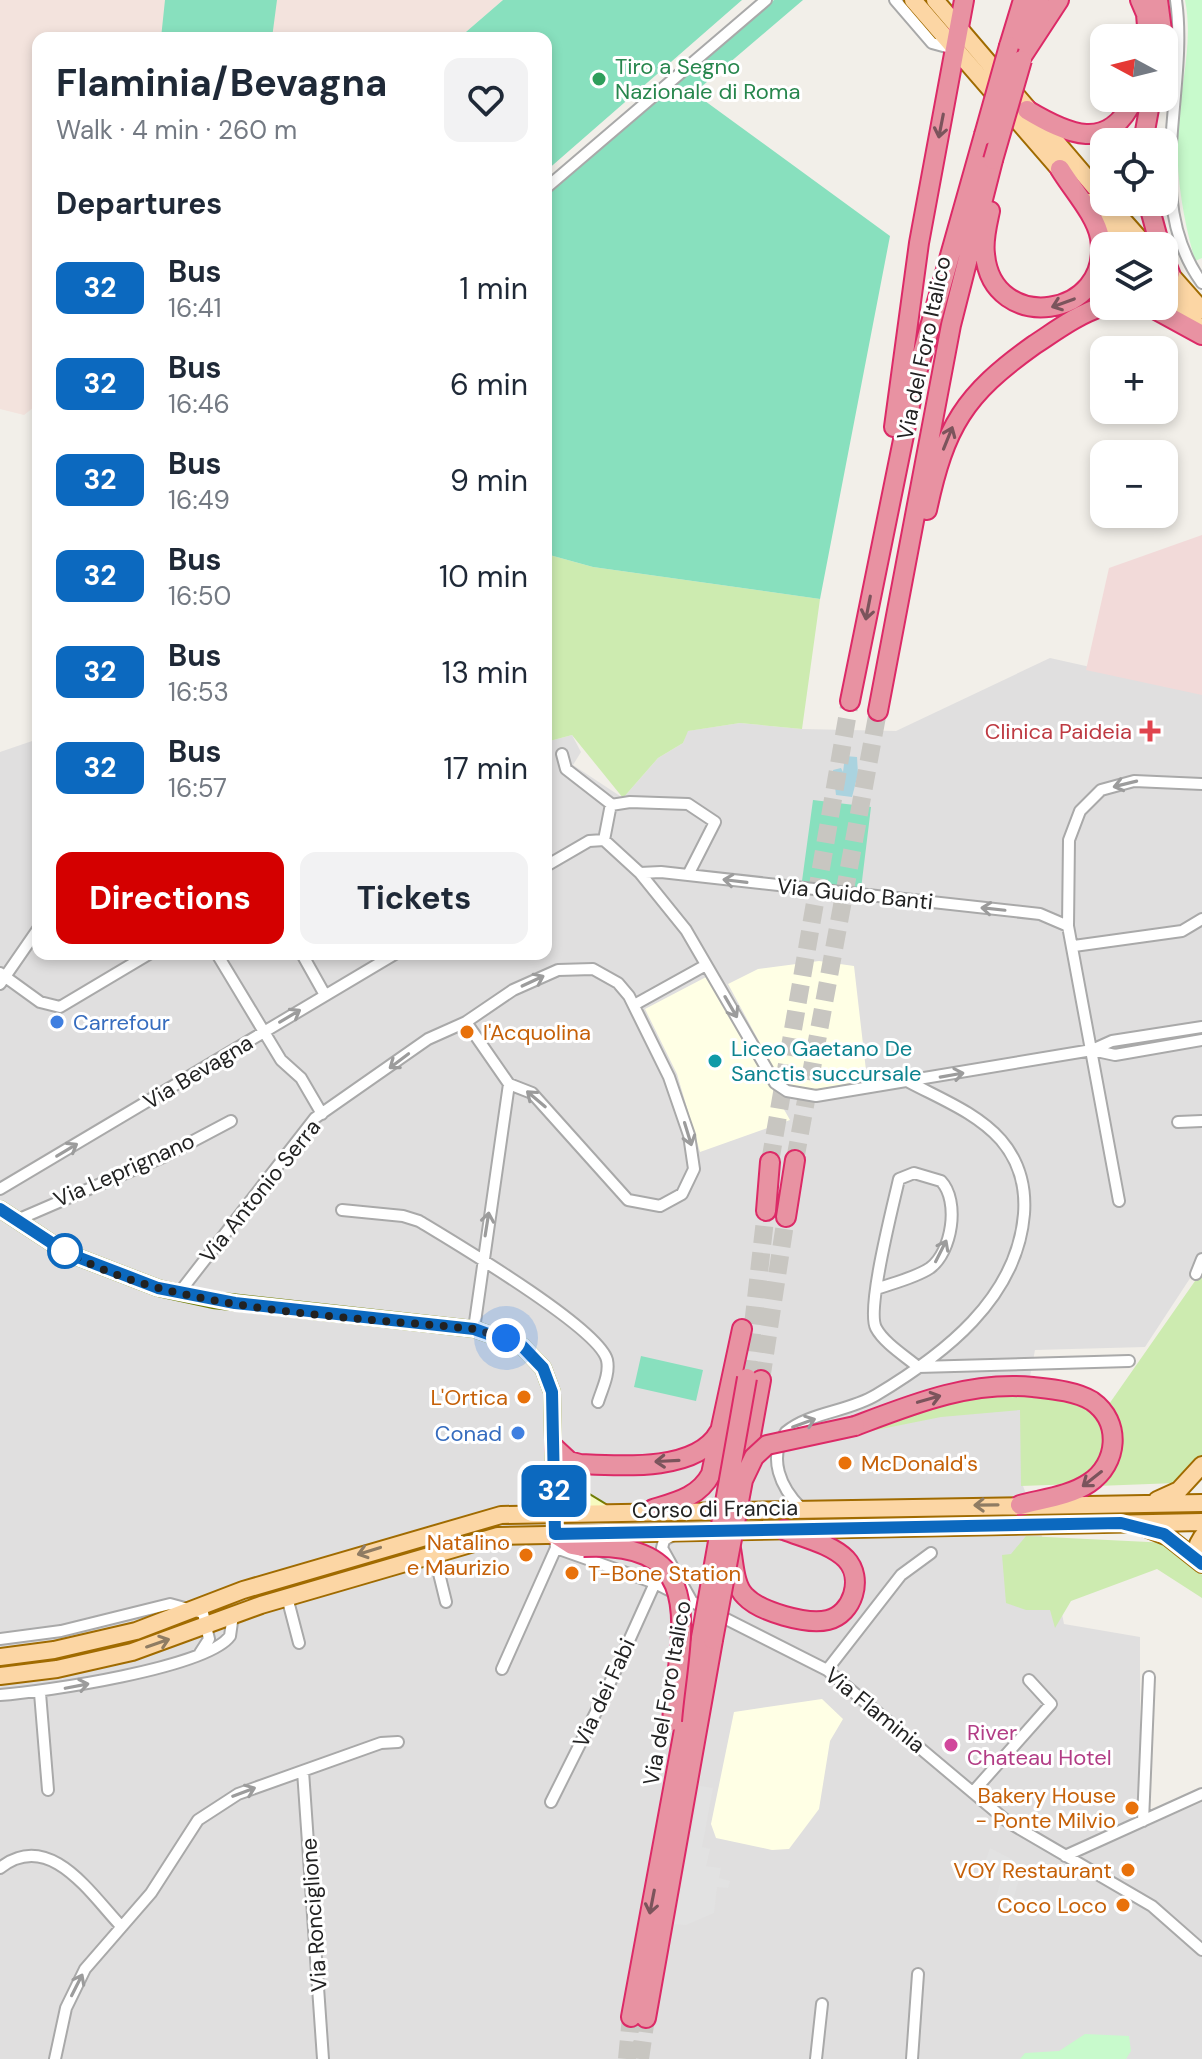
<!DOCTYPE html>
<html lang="en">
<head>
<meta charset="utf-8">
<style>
  :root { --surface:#fff; --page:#f2f2f3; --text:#1f2937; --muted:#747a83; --accent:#d40000 }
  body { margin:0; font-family:"DM Sans",sans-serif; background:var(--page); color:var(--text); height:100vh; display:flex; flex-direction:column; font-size:30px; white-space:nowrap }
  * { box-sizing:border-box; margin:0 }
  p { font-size:26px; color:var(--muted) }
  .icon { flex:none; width:44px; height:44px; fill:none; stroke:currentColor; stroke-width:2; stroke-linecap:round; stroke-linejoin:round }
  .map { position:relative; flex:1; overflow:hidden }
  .sheet { position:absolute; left:32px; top:32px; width:520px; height:928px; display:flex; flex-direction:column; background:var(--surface); border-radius:16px; box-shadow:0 4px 12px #0003 }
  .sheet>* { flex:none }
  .badge { padding:0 16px; border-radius:12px; font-size:28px; line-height:52px }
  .needle { width:52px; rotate:277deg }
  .tools { position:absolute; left:1090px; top:24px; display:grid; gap:16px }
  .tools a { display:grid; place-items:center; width:88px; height:88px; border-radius:16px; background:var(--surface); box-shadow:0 4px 12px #0003; font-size:40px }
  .you { position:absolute; width:40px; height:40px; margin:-20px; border:6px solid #fff; border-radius:50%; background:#1a73e8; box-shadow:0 0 0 12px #1a73e833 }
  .map>.badge { position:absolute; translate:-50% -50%; box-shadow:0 0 0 4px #fff }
  h2 { padding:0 24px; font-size:30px; line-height:72px }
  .round { display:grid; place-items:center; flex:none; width:84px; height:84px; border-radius:16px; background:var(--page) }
  .headline { display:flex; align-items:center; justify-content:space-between; height:136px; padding:0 24px }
  h1 { font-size:38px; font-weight:700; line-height:60px }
  .cta { display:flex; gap:16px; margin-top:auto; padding:16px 24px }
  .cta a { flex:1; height:92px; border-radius:16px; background:var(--accent); color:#fff; font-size:32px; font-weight:700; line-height:92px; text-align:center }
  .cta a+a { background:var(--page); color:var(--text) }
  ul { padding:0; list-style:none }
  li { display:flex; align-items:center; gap:24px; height:96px; padding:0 24px }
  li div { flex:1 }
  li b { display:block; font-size:30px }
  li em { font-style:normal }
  li .badge { min-width:88px; font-weight:700; text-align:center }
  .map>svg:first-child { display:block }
  .residential { fill:#e0dfdf }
  .commercial { fill:#f2dad9 }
  .education { fill:#ffffe5 }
  .military { fill:#f3e3dd }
  .grass { fill:#cdebb0 }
  .park { fill:#c8facc }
  .pitch { fill:#88e0be }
  .parking { fill:#e2e2e2 }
  .water { fill:#aad3df }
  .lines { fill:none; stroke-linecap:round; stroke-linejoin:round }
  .highway-tunnel { stroke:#c8c6c1; stroke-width:18; stroke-dasharray:18 9; stroke-linecap:butt }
  .street-casing { stroke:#a9a9a9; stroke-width:14 }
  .secondary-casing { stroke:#707d05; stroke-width:18 }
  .primary-casing { stroke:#a06b00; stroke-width:20 }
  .highway-casing { stroke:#dc2a67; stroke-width:22 }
  .street { stroke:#fff; stroke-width:10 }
  .secondary { stroke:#f7fabf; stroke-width:14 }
  .primary { stroke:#fcd6a4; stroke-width:16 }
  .highway { stroke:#e892a2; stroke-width:18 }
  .highway-bridge-casing { stroke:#dc2a67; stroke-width:22; stroke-linecap:butt }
  .highway-bridge { stroke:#e892a2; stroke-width:18 }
  .oneway { stroke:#7b545c }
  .oneway2 { stroke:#9c9c9c }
  .oneway3 { stroke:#8f7c63 }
  .line-casing { stroke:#fff; stroke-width:18 }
  .line { stroke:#0c69bf; stroke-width:12 }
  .walk { stroke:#222; stroke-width:8; stroke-dasharray:0 14.4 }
  .leisure-dot { fill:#2e9e5b; stroke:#fff; stroke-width:3 }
  .health-dot { fill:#e0444e; stroke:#fff; stroke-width:3 }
  .shop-dot { fill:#3f7fe0; stroke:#fff; stroke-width:3 }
  .food-dot { fill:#e8710a; stroke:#fff; stroke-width:3 }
  .culture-dot { fill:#0f9aa8; stroke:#fff; stroke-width:3 }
  .stop-dot { fill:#fff; stroke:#0c69bf; stroke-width:4 }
  .hotel-dot { fill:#d1479c; stroke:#fff; stroke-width:3 }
  .labels { text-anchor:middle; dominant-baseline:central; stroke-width:6; stroke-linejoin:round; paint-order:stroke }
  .leisure-label { font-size:22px; fill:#27864d; stroke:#fff; text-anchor:start }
  .street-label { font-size:22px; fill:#222; stroke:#fff }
  .health-label { font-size:22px; fill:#be3a42; stroke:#fff; text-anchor:end }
  .shop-label { font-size:22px; fill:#366cbe; stroke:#fff; text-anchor:start }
  .food-label { font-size:22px; fill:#c56008; stroke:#fff; text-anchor:end }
  .culture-label { font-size:22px; fill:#0d838f; stroke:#fff; text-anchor:start }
  .hotel-label { font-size:22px; fill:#b23c85; stroke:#fff; text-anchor:start }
</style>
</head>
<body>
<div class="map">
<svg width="1202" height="2059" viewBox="0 0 1202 2059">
  <rect width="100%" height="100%" fill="#f2efe9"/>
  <!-- residential -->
  <path class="residential" d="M 1050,658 L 1202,692 L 1202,1260 L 1145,1347 L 1035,1350 L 1024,1408 L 1023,1486 L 1052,1563 L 1064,1624 L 1140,1637 L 1140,1829 L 1202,1802 L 1202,2059 L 0,2059 L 0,752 L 38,739 L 38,954 L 546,954 L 546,742 L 572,735 L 581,752 L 573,765 L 623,798 L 658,758 L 683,743 L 687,731 L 740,723 L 802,729 L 896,731 Z"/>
  <!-- commercial -->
  <path class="commercial" d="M 1202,535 L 1202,695 L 1086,670 L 1109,568 Z"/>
  <!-- education -->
  <path class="education" d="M 819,961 L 854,966 L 867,1079 L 814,1091 L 796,1088 L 780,1080 L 728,984 L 758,969 Z
    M 708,976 L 790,1120 L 700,1152 L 677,1074 L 645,1009 Z
    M 822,1699 L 843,1719 L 830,1741 L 819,1809 L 789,1849 L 772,1850 L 716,1838 L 711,1824 L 734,1712 Z"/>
  <!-- military -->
  <path class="military" d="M 0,0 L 503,0 L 459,38 L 38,38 L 38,404 L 24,415 L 0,409 Z"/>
  <!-- grass -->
  <path class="grass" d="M 546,554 L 593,567 L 820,599 L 802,729 L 740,723 L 688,731 L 683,743 L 658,758 L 623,798 L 572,735 L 546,742 Z
    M 1202,1271 L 1202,1457 L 1176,1483 L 1097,1486 L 1108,1475 L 1107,1407 Z
    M 993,1395 L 1057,1396 L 1085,1404 L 1106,1429 L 1104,1461 L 1077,1484 L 1021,1486 L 1020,1410 L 941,1417 L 871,1431 L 919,1408 Z
    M 1026,1536 L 1169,1543 L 1202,1575 L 1202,1598 L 1157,1569 L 1071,1601 L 1055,1628 L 1050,1610 L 1026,1610 L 1006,1603 L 1002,1555 L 1011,1554 Z"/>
  <!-- park -->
  <path class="park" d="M 1185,0 L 1202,0 L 1202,258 L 1195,261 C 1182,214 1175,171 1178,122 C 1182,82 1193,39 1185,0 Z
    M 1085,2034 L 1129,2036 L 1131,2051 L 1126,2059 L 1020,2059 L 1025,2053 L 1059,2051 Z"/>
  <!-- pitch -->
  <path class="pitch" d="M 165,0 L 277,0 L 272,38 L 161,38 Z
    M 503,0 L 742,0 L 546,171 L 546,38 L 459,38 Z
    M 774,0 L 803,0 L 694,93 L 890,236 L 820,599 L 593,567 L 546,554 L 546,196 Z
    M 813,800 L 871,807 L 861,889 L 802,881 Z
    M 641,1356 L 703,1370 L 696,1401 L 634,1387 Z"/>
  <!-- parking -->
  <path class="parking" d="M 700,1786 L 713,1788 L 702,1847 L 710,1849 L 706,1866 L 721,1868 L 719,1878 L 730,1881 L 728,1888 L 717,1887 L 714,1913 L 686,1925 L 674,1924 Z
    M 990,1848 L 1013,1860 L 1021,1872 L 1014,1897 L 1023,1901 L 1020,1908 L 1008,1899 L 996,1898 L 1002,1877 L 991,1874 L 988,1883 L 980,1877 Z"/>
  <!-- water -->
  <path class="water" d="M 845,756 L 857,757 L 858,774 L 852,797 L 836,795 L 833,770 L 841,768 L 843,772 Z"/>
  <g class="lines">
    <!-- highway-tunnel -->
    <path class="highway-tunnel" d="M 795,1160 L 878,711
      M 770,1162 L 850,701
      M 747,1378 L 766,1211
      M 761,1380 L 786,1217
      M 627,2059 L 631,2017
      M 640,2059 L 646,2018"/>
    <!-- street casing -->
    <g class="street-casing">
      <path id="street" d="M 895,0 L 932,43 L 954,49
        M 1176,0 C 1189,93 1141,199 1202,283
        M 546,188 L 766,0
        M 562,754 L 566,769 L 611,804 L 604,840
        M 611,805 L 630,802 L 688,804 L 715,822 L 688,875
        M 604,840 L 640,873 L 686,930 L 775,1083 L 787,1091 L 816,1096 L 1092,1050 L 1115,1055 L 1202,1040
        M 546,866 L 589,841 L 604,840
        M 640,873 L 661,872 L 1040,914 L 1068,926
        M 1074,946 L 1182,931 L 1202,919
        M 217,954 L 281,1060 L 301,1078 L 322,1114
        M 302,954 L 325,995
        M 0,973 L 40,1002 L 60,1007 L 149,954
        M 0,984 L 38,929
        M 634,1005 L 706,965
        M 466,1022 L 509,1084
        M 1092,1050 L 1112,1041 L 1202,1027
        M 1178,1122 L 1202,1121
        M 0,1189 L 395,954
        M 1119,1201 L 1068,926 L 1069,840 L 1080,811 L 1101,790 L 1134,781 L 1202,784
        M 342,1210 L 403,1216 L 419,1221 C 452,1241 599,1328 607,1360 C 610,1374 602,1389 598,1402
        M 17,1220 L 163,1157 L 231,1121
        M 1196,1274 L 1202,1259
        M 876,1289 C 893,1283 915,1278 930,1268 C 952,1252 960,1201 941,1181 L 914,1173 L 899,1179 C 893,1206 866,1309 876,1328 C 884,1343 905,1356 918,1367
        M 179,1293 L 315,1118 L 428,1039 L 466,1022 L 513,990 L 558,970 L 593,969 L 618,983 L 629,996 L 669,1077 L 689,1135 L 694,1169 L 682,1194 L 660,1206 L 628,1200 L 532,1093 L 509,1084
        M 474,1329 L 509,1084
        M 918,1367 L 1129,1361
        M 801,1508 C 781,1488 767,1458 786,1432 C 810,1412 848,1412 876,1395 C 943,1355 1017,1299 1024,1214 C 1026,1187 1019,1161 1001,1140 C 977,1113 941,1099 909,1082
        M 555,1534 L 556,1548 L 655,1583 L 827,1670 L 1008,1822 L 1152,1906 L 1202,1950
        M 675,1534 L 664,1540 L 662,1548 L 691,1600
        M 434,1553 L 446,1602
        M 287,1597 L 299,1643
        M 0,1639 L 61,1631 L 170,1604 L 203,1613 L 209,1639 L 200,1653
        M 502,1669 L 556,1548
        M 827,1670 L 901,1575 L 931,1553
        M 40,1693 L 48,1790
        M 0,1695 C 42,1692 207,1668 230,1636 L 233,1615
        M 303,1771 L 323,2059
        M 973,1792 L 1051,1704 L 1029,1680
        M 551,1802 L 604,1696 L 655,1583
        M 1143,1821 L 1149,1677
        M 1065,1856 L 1202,1794
        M 0,1868 C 49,1829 90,1893 120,1925
        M 55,2059 L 66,2008 L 85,1969 L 151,1893 L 198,1820 L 238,1794 L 381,1743 L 398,1742
        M 816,2059 L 822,2004
        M 912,2059 L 918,1974"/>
    </g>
    <!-- secondary casing -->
    <g class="secondary-casing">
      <path id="secondary" d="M 0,1209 L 67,1253 L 158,1288 L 213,1300 L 474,1329 L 522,1346 L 543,1368 L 552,1392 L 555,1534
        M 555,1466 L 574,1494 L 602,1511"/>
    </g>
    <!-- primary casing -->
    <g class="primary-casing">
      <path id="primary" d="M 913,0 L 1068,179
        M 935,0 L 1104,198
        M 1089,202 L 1128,246
        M 1107,202 L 1146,246
        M 1164,267 L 1202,310
        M 1164,287 L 1202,331
        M 1157,1500 L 1179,1490 L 1202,1465
        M 1143,1527 L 1168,1537 L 1202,1564
        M 1200,1562 L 1198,1544 L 1202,1537
        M 0,1657 L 54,1650 L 136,1631 L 243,1590 L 501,1515 L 1202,1503
        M 0,1676 L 57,1669 L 132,1652 L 261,1605 L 498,1536 L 1202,1522"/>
    </g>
    <!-- highway casing -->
    <g class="highway-casing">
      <path id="highway" d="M 1140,0 L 1146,14 L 1148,38
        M 1158,0 L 1163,38
        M 1027,42 L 1039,0
        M 1009,46 L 1023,0
        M 1023,55 L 1059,0
        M 1027,110 C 1067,134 1109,154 1134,98
        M 1143,142 L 1151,98
        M 1148,202 L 1160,246
        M 990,211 C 987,225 983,240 985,254 C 992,335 1113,319 1100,238 C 1096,215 1072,189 1060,169
        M 1164,258 L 1170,273
        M 1149,306 L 1202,335
        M 894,427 L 919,243 L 964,0
        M 927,510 C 945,426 964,395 1034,345 C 1057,330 1078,314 1104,306
        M 850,701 L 916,376 L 984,135
        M 878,711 L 951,325 L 993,160
        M 766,1211 L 770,1162
        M 786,1217 L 795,1160
        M 855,1426 C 913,1404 969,1381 1033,1387 C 1051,1389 1076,1391 1092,1401 C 1122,1422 1118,1464 1089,1483 C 1070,1496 1042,1499 1020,1505
        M 555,1448 L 569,1461 L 580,1464 C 620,1466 697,1472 719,1432
        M 744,1474 L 761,1380
        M 653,1509 C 676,1502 699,1497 711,1474 L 742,1329
        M 555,1534 L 572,1545 L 583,1547
        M 731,1549 C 734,1564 734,1585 745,1596 C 760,1612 807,1625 828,1620 C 853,1614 864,1578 846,1559 C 831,1544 804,1538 784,1530
        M 631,2017 L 702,1632
        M 646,2018 L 713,1640"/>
    </g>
    <!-- street -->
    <use href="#street" class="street"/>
    <!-- secondary -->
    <use href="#secondary" class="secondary"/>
    <!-- primary -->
    <use href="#primary" class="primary"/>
    <!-- highway -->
    <use href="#highway" class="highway"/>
    <!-- highway-bridge casing -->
    <g class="highway-bridge-casing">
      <path id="highway-bridge" d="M 984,135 L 1009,46
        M 993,160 L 1022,60
        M 583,1547 C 713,1540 679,1635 672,1721
        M 702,1632 L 747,1378
        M 713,1640 L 743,1480 L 754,1457 L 767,1445 L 855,1426"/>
    </g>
    <!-- highway-bridge -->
    <use href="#highway-bridge" class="highway-bridge"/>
  </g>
  <!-- one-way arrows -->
  <defs><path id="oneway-shaft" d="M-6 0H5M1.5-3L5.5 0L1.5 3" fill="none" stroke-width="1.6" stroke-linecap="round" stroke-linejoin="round" transform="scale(2)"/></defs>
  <g class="oneway">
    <use href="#oneway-shaft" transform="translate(941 126) rotate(101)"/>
    <use href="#oneway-shaft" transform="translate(1063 303) rotate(160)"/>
    <use href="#oneway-shaft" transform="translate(948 438) rotate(-68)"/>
    <use href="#oneway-shaft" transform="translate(868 608) rotate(101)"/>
    <use href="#oneway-shaft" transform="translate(929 1399) rotate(-16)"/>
    <use href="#oneway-shaft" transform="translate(667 1461) rotate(177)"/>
    <use href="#oneway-shaft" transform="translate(1092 1479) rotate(142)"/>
    <use href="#oneway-shaft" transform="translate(652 1902) rotate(101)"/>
  </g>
  <g class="oneway2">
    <use href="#oneway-shaft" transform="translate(1125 784) rotate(166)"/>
    <use href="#oneway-shaft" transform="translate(735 881) rotate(-173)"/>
    <use href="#oneway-shaft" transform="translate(993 909) rotate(-174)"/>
    <use href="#oneway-shaft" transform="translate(533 981) rotate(-25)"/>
    <use href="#oneway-shaft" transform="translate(731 1007) rotate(60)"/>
    <use href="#oneway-shaft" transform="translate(290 1016) rotate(-31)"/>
    <use href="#oneway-shaft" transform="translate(399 1061) rotate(143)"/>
    <use href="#oneway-shaft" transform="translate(952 1075) rotate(-10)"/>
    <use href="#oneway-shaft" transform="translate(536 1099) rotate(-140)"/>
    <use href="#oneway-shaft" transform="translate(688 1134) rotate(73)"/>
    <use href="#oneway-shaft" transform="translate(67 1150) rotate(-31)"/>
    <use href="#oneway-shaft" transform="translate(487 1224) rotate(-81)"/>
    <use href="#oneway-shaft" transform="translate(941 1251) rotate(-63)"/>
    <use href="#oneway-shaft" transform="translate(804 1423) rotate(-20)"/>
    <use href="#oneway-shaft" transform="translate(77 1686) rotate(-11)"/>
    <use href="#oneway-shaft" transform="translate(244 1792) rotate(-21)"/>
    <use href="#oneway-shaft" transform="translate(77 1985) rotate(-63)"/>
  </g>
  <g class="oneway3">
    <use href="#oneway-shaft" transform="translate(986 1505) rotate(179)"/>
    <use href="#oneway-shaft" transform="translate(369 1551) rotate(163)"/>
    <use href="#oneway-shaft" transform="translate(158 1643) rotate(-19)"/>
  </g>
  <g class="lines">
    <!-- line casing -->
    <g class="line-casing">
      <path id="line" d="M 0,1209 L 67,1253 L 158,1288 L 235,1303 L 474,1329 L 522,1346 L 543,1368 L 552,1392 L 555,1534 L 1121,1523 L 1164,1534 L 1202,1564"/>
    </g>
    <!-- line -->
    <use href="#line" class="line"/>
    <!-- walk -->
    <path class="walk" d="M 65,1251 C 173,1313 350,1316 474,1329 L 506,1338"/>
  </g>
  <!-- markers -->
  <circle class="leisure-dot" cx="599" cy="79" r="8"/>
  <path class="health-dot" d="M1146 719h8v8h8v8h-8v8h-8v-8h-8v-8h8z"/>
  <g class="shop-dot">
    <circle cx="57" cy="1022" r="8"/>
    <circle cx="518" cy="1433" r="8"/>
  </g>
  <g class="food-dot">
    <circle cx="467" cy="1032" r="8"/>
    <circle cx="524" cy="1397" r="8"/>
    <circle cx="845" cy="1463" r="8"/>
    <circle cx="526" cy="1555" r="8"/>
    <circle cx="572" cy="1573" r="8"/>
    <circle cx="1132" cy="1808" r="8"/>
    <circle cx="1128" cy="1870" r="8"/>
    <circle cx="1123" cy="1905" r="8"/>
  </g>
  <circle class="culture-dot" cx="715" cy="1061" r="8"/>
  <circle class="stop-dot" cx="65" cy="1251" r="16"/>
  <circle class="hotel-dot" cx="951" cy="1745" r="8"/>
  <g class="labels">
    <!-- leisure labels -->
    <g class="leisure-label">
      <text x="615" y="66">Tiro a Segno<tspan x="615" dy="25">Nazionale di Roma</tspan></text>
    </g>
    <!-- street labels -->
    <g class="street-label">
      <text transform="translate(924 348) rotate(-78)">Via del Foro Italico</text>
      <text transform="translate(855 894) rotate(6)">Via Guido Banti</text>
      <text transform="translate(198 1072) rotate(-31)">Via Bevagna</text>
      <text transform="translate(124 1170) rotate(-24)">Via Leprignano</text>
      <text transform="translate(260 1191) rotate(-51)">Via Antonio Serra</text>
      <text transform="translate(715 1509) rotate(-1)">Corso di Francia</text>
      <text transform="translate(604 1693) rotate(-65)">Via dei Fabi</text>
      <text transform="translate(667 1693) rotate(-80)">Via del Foro Italico</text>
      <text transform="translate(875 1710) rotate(39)">Via Flaminia</text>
      <text transform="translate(314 1915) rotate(-94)">Via Ronciglione</text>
    </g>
    <!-- health labels -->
    <g class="health-label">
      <text x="1132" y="731">Clinica Paideia</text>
    </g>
    <!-- shop labels -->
    <g class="shop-label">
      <text x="73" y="1022">Carrefour</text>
      <text x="502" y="1433" text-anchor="end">Conad</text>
    </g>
    <!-- food labels -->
    <g class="food-label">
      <text x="483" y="1032" text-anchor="start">l'Acquolina</text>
      <text x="508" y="1397">L'Ortica</text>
      <text x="861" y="1463" text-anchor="start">McDonald's</text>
      <text x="510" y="1542">Natalino<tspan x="510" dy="25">e Maurizio</tspan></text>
      <text x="588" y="1573" text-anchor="start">T-Bone Station</text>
      <text x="1116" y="1795">Bakery House<tspan x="1116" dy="25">- Ponte Milvio</tspan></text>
      <text x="1112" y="1870">VOY Restaurant</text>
      <text x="1107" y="1905">Coco Loco</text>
    </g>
    <!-- culture labels -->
    <g class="culture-label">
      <text x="731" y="1048">Liceo Gaetano De<tspan x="731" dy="25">Sanctis succursale</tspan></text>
    </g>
    <!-- hotel labels -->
    <g class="hotel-label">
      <text x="967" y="1732">River<tspan x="967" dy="25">Chateau Hotel</tspan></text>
    </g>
  </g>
</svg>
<div class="tools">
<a><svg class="needle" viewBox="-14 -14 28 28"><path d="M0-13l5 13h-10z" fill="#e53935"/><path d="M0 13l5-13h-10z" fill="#747a83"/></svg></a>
<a><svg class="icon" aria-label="locate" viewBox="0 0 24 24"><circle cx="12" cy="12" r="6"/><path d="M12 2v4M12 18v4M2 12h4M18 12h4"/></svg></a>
<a><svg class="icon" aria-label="layers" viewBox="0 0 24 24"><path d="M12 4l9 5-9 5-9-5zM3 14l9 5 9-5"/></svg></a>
<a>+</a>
<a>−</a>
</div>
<div class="you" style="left:506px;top:1338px"></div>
<b class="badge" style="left:554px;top:1491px;background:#0c69bf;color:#fff">32</b>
<section class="sheet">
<div class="headline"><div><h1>Flaminia/Bevagna</h1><p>Walk · 4 min · 260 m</p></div><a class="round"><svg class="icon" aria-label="heart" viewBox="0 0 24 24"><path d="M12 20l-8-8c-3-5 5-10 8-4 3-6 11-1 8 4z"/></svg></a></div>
<h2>Departures</h2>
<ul>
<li><span class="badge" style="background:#0c69bf;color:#fff">32</span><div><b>Bus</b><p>16:41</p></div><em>1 min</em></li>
<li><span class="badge" style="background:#0c69bf;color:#fff">32</span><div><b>Bus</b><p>16:46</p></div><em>6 min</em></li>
<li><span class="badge" style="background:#0c69bf;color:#fff">32</span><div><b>Bus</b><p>16:49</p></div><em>9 min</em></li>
<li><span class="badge" style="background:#0c69bf;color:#fff">32</span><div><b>Bus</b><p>16:50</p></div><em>10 min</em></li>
<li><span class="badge" style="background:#0c69bf;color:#fff">32</span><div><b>Bus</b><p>16:53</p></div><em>13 min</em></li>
<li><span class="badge" style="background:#0c69bf;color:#fff">32</span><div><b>Bus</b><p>16:57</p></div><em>17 min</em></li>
</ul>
<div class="cta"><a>Directions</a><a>Tickets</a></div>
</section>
</div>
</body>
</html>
